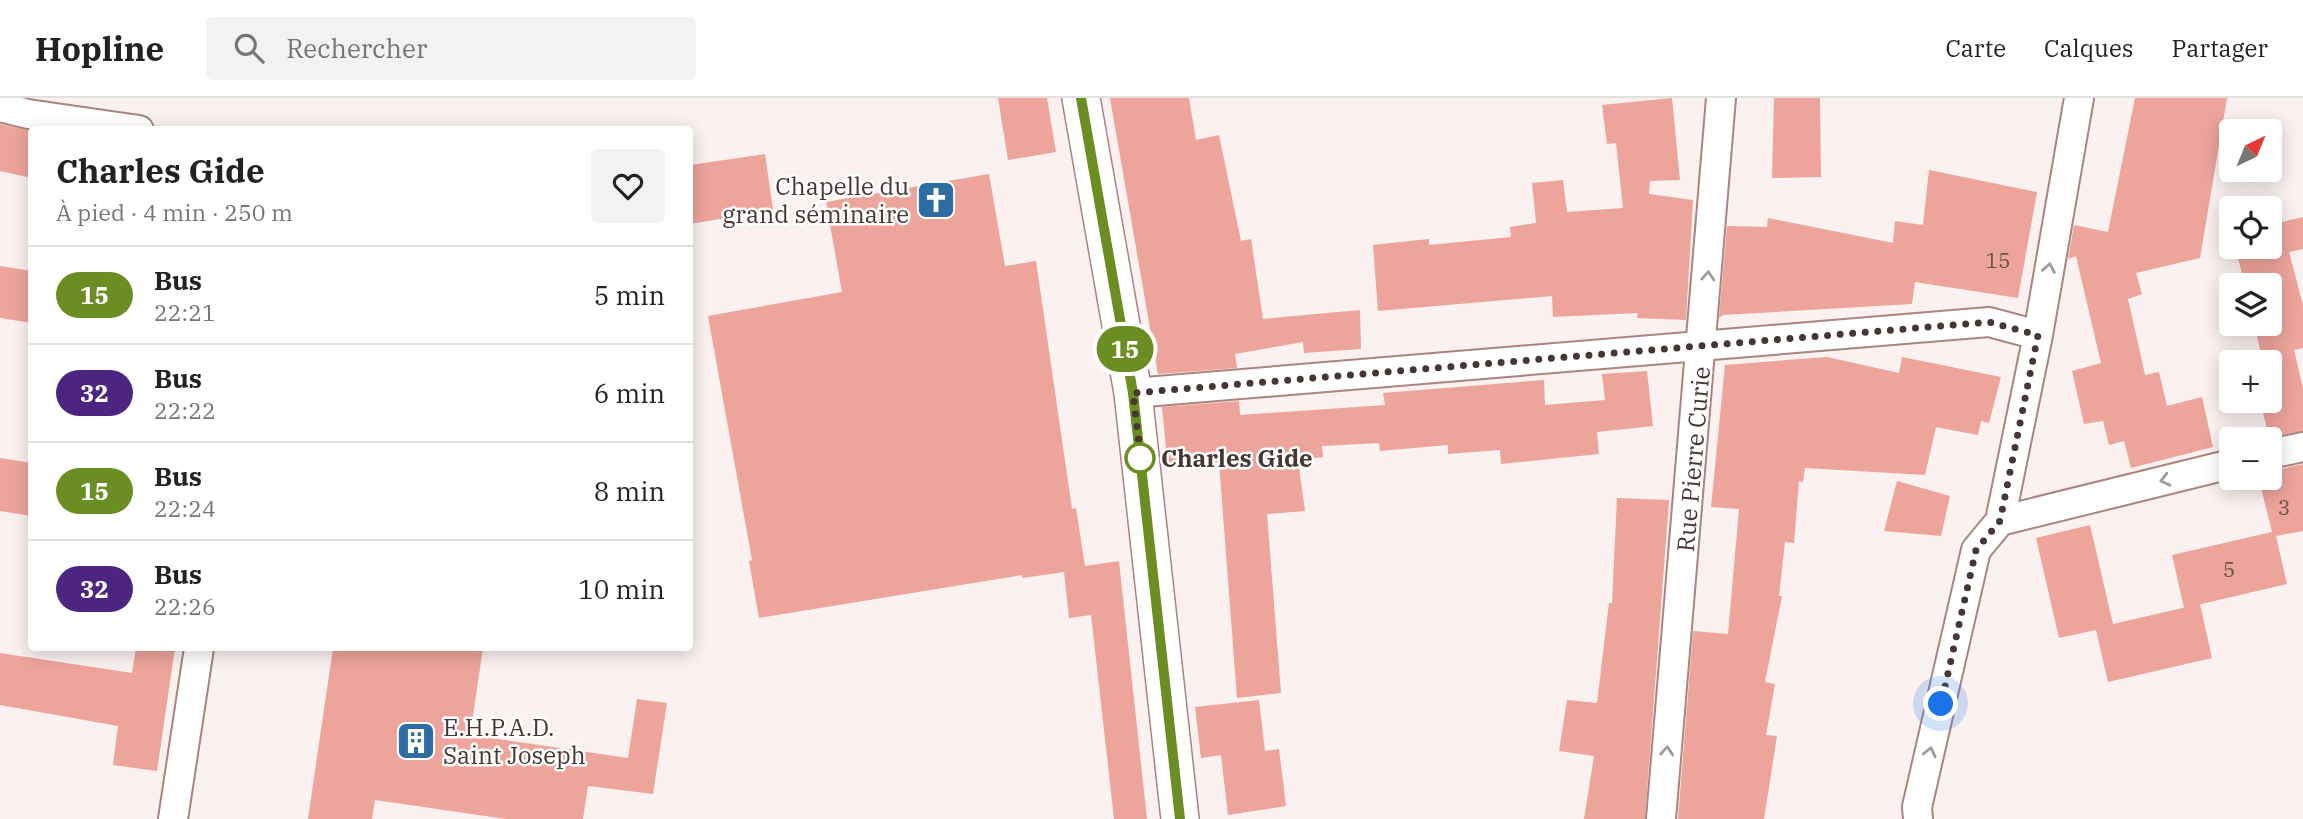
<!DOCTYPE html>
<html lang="fr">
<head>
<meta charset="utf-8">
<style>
  :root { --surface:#fff; --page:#f2f2f2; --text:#222; --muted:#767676; --line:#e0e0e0 }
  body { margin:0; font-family:"IBM Plex Serif",serif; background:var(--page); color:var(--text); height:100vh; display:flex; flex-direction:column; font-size:26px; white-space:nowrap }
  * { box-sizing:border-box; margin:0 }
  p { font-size:23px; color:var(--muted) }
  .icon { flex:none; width:38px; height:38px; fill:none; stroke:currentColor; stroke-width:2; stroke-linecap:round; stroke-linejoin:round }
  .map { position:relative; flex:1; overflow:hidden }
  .side { position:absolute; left:28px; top:28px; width:665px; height:525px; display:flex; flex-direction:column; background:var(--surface); border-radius:7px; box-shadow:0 4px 18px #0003 }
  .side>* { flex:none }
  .badge { padding:0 14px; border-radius:23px; font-size:24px; line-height:46px }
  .needle { width:46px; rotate:43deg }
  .fabs { position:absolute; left:2219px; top:21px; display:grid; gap:14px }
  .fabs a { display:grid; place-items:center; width:63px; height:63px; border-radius:7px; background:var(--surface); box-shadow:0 4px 18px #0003; font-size:35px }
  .you { position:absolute; width:35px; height:35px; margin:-18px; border:5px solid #fff; border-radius:50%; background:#1a73e8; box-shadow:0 0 0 10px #1a73e833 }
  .map>.badge { position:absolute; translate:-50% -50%; box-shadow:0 0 0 4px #fff }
  .round { display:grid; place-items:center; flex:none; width:74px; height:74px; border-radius:7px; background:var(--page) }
  .summary { display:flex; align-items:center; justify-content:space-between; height:119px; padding:0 28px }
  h1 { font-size:33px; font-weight:800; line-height:52px }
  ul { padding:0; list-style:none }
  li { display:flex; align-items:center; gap:21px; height:98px; padding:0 28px; border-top:2px solid var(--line) }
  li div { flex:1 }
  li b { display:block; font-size:26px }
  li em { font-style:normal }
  li .badge { min-width:77px; font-weight:700; text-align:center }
  header { display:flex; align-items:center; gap:42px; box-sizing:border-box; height:98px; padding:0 35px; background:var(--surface); border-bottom:2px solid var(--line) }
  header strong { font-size:33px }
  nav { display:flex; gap:38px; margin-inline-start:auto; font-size:24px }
  .search { width:490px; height:63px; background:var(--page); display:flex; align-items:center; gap:18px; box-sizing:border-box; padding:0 24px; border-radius:7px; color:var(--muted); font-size:26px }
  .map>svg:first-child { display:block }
  .building { fill:#eda49b }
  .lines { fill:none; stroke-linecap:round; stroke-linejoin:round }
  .minor-casing { stroke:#aa847f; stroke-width:32 }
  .tertiary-casing { stroke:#aa847f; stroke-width:40 }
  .minor { stroke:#fff; stroke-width:28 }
  .tertiary { stroke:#fff; stroke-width:37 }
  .oneway { stroke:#a29a9a }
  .line-casing { stroke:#fff; stroke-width:16 }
  .line { stroke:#6b8e23; stroke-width:10 }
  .walk { stroke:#463634; stroke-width:7; stroke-dasharray:0 12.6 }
  .stop-dot { fill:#fff; stroke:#6b8e23; stroke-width:3.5 }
  .labels { text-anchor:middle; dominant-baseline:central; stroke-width:5; stroke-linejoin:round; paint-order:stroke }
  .number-label { font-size:21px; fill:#70524e }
  .poi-label { font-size:24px; fill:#463634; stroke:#fff; text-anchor:end }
  .stop-label { font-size:24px; font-weight:bold; fill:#463634; stroke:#fff; text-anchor:start }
  .street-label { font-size:24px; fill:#463634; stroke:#fff }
</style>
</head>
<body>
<header>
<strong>Hopline</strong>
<div class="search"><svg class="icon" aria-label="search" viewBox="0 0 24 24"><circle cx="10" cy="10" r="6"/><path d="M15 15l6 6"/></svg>Rechercher</div>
<nav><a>Carte</a><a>Calques</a><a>Partager</a></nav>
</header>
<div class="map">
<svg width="2303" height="721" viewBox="0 0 2303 721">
  <rect width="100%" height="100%" fill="#faf1f0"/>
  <!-- building -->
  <path class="building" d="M 998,0 L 1047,0 L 1056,54 L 1008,62 Z
    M 1110,0 L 1189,0 L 1196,42 L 1219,37 L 1241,143 L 1251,141 L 1263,221 L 1360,212 L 1361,251 L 1304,255 L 1303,244 L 1235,256 L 1237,270 L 1158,276 Z
    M 1672,0 L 1680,82 L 1650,83 L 1649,96 L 1693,102 L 1686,222 L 1637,220 L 1638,215 L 1553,219 L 1552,198 L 1378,213 L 1373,147 L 1429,141 L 1429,147 L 1511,139 L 1510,129 L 1536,125 L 1532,85 L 1563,82 L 1567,114 L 1623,110 L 1616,45 L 1607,46 L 1602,7 Z
    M 1774,0 L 1820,0 L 1821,79 L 1772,80 Z
    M 2135,0 L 2227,0 L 2200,160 L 2136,175 L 2142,196 L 2128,201 L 2145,277 L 2159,274 L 2167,308 L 2202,299 L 2213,349 L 2131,370 L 2124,343 L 2109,347 L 2103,323 L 2084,326 L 2072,273 L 2101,265 L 2076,158 L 2068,161 L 2074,127 L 2108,134 Z
    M 0,26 L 32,33 L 32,80 L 0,73 Z
    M 765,56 L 773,112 L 690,126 L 690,67 Z
    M 1929,72 L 2037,94 L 2018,200 L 1915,184 L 1912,206 L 1723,217 L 1719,220 L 1727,128 L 1767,129 L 1768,120 L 1893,145 L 1895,123 L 1923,127 Z
    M 989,76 L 1005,168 L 1036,163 L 1072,411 L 1076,410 L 1085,468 L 1119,463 L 1147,721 L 1114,721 L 1091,517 L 1069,520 L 1064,474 L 1023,480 L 1022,477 L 759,520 L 749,463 L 752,462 L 708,218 L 842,194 L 826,104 Z
    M 2303,119 L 2303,151 L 2289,154 L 2303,207 L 2303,250 L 2294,252 L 2303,290 L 2303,333 L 2269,339 L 2260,303 L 2272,303 L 2270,264 L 2263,264 L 2254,226 L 2270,226 L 2270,187 L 2245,187 L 2235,149 L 2270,149 L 2270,127 Z
    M 0,168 L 32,173 L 32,225 L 0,220 Z
    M 1827,259 L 1899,275 L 1902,259 L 2001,279 L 1989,325 L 1981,323 L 1978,337 L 1936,329 L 1925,377 L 1805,370 L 1803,384 L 1799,383 L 1794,445 L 1785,444 L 1779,498 L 1782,498 L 1765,584 L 1775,586 L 1766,637 L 1777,638 L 1764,721 L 1678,721 L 1693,533 L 1728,536 L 1739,411 L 1711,409 L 1725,267 Z
    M 1647,273 L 1653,328 L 1597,334 L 1599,356 L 1501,366 L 1500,352 L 1448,356 L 1448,347 L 1380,353 L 1379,345 L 1322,348 L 1323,359 L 1305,361 L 1305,369 L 1299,369 L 1305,413 L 1267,416 L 1281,595 L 1237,600 L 1219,364 L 1168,370 L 1162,309 L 1239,303 L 1240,317 L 1385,307 L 1383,295 L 1544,282 L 1545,307 L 1605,302 L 1602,276 Z
    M 0,360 L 32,365 L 32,418 L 0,413 Z
    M 2303,366 L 2303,433 L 2276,438 L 2287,486 L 2184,510 L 2172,457 L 2272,434 L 2260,386 L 2279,381 L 2277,372 Z
    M 1897,383 L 1950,398 L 1941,438 L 1884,433 Z
    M 1617,400 L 1669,402 L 1645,721 L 1584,721 L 1594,658 L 1559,653 L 1567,602 L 1597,605 L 1609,505 L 1612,505 Z
    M 2090,427 L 2113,526 L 2200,506 L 2212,560 L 2108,584 L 2096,532 L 2059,540 L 2036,440 Z
    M 136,550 L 175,550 L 157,673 L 113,667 L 118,628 L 0,607 L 0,555 L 132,575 Z
    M 333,550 L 483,550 L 470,637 L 628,660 L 637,601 L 667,605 L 653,696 L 588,688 L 583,721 L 506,721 L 375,702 L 372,721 L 308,721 Z
    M 1259,602 L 1265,653 L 1279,651 L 1286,708 L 1228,717 L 1221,657 L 1201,660 L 1195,609 Z"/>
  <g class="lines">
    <!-- minor casing -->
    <g class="minor-casing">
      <path id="minor" d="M 0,9 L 28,16 L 139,32
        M 1133,295 L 1989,224 L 2038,237
        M 2270,356 L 2303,349
        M 2000,423 L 2231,366
        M 173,721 L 199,550
        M 1661,721 L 1721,0
        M 1918,721 L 1917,709 L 1976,452 L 2000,423 L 2038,237 L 2079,0"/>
    </g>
    <!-- tertiary casing -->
    <g class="tertiary-casing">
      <path id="tertiary" d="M 1081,0 L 1133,295 L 1180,721"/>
    </g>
    <!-- minor -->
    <use href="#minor" class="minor"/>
    <!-- tertiary -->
    <use href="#tertiary" class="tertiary"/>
  </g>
  <!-- one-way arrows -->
  <defs><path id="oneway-chevron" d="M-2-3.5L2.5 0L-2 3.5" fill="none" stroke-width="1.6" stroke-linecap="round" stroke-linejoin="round" transform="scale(1.75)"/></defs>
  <g class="oneway">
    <use href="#oneway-chevron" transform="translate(2049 170) rotate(-80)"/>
    <use href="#oneway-chevron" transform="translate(1708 178) rotate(-86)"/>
    <use href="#oneway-chevron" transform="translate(2165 382) rotate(166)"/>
    <use href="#oneway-chevron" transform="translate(1667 653) rotate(-85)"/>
    <use href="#oneway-chevron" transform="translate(1930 654) rotate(-77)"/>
  </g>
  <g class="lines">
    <!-- line casing -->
    <g class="line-casing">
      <path id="line" d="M 1081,0 L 1133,295 L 1180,721"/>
    </g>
    <!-- line -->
    <use href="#line" class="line"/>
    <!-- walk -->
    <path class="walk" d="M 1140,360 L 1141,363 L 1133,295 L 1989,224 L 2038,237 L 2000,423 L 1976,452 L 1941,606"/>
  </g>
  <!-- icons -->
  <defs>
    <g id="church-square" transform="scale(2.0125)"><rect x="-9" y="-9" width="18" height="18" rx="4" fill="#2d6da3" stroke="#fff"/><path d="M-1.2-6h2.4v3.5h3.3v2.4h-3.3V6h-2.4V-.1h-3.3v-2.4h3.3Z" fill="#fff"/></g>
    <g id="building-square" transform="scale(2.0125)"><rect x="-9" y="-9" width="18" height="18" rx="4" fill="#2d6da3" stroke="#fff"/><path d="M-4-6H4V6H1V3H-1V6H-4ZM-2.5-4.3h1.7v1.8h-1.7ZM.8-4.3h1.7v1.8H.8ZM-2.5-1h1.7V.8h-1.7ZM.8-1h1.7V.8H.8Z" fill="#fff"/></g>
  </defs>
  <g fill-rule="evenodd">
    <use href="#church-square" x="936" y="102"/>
    <use href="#building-square" x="416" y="643"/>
  </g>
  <!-- markers -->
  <circle class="stop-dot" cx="1140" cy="360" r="14"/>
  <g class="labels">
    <!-- number labels -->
    <g class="number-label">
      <text x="1998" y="162">15</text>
      <text x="2284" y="409">3</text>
      <text x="2229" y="471">5</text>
    </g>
    <!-- poi labels -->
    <g class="poi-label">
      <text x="909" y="88">Chapelle du<tspan x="909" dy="28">grand séminaire</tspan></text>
      <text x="443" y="629" text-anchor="start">E.H.P.A.D.<tspan x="443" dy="28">Saint Joseph</tspan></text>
    </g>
    <!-- stop labels -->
    <g class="stop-label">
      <text x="1161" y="360">Charles Gide</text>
    </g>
    <!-- street labels -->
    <g class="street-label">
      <text transform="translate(1693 361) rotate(-85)">Rue Pierre Curie</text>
    </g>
  </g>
</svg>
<div class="fabs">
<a><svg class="needle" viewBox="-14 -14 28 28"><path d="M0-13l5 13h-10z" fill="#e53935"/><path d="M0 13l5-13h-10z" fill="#767676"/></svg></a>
<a><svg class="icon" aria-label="locate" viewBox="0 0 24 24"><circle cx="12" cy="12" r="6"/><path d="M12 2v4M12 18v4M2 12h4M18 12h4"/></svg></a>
<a><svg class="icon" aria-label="layers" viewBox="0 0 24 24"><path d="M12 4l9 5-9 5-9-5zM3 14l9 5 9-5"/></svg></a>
<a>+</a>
<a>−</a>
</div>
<div class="you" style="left:1941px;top:606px"></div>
<b class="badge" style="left:1125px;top:251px;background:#6b8e23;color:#fff">15</b>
<section class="side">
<div class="summary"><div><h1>Charles Gide</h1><p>À pied · 4 min · 250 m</p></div><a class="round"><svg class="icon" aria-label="heart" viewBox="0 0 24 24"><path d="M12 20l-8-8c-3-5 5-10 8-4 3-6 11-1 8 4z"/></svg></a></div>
<ul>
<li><span class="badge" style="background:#6b8e23;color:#fff">15</span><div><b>Bus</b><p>22:21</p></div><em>5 min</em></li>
<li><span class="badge" style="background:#4c2582;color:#fff">32</span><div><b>Bus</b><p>22:22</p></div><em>6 min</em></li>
<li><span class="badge" style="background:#6b8e23;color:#fff">15</span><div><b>Bus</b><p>22:24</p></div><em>8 min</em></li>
<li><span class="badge" style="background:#4c2582;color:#fff">32</span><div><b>Bus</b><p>22:26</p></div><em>10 min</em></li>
</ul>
</section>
</div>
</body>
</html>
